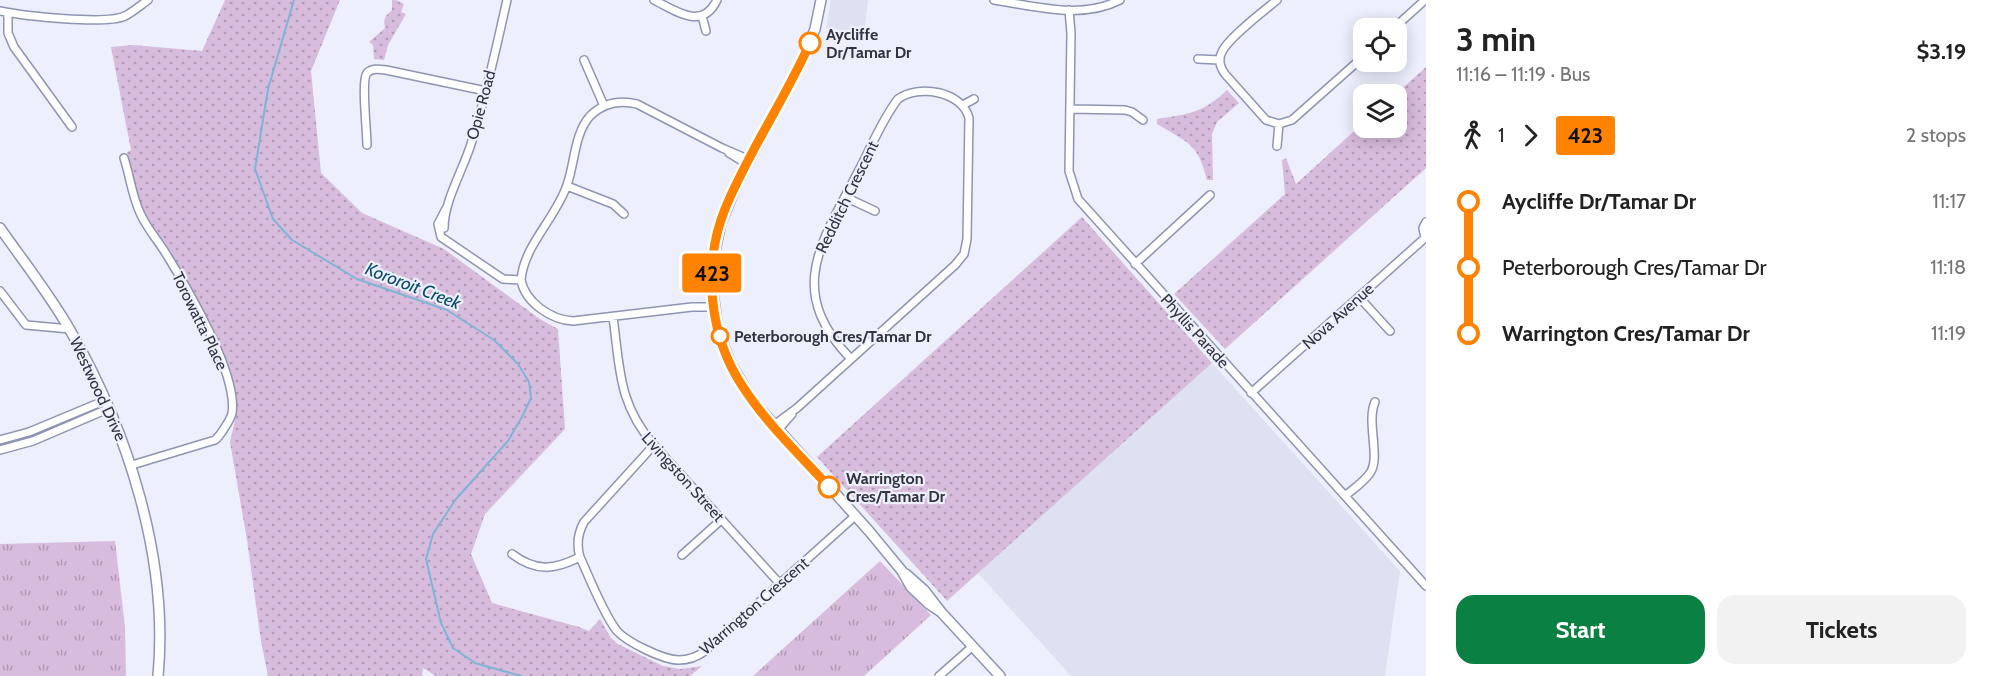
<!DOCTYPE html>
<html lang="en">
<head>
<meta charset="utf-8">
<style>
  :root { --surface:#fff; --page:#f2f2f2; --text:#222; --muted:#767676; --accent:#0b8043 }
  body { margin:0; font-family:Cabin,sans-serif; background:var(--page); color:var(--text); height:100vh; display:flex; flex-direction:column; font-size:22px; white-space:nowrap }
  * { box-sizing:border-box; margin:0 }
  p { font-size:20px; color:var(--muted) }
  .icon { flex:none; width:33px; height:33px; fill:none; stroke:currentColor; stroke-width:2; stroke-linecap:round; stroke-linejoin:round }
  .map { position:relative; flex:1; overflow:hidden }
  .panel { display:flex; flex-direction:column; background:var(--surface); width:570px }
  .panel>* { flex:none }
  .badge { padding:0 12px; border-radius:4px; font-size:21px; line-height:39px }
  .controls { position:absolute; left:1353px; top:18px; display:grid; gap:12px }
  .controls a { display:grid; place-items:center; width:54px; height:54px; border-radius:12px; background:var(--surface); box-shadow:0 3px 15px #0003; font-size:30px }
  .map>.badge { position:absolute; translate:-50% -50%; box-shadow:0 0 0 3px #fff }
  .legs { display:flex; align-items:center; gap:9px; height:66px; padding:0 30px; font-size:20px }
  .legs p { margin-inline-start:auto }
  .head { display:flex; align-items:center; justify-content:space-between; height:102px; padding:0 30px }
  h1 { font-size:33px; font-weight:700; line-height:45px }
  .primary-button { display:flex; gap:12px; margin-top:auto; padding:12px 30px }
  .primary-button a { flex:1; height:69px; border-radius:18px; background:var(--accent); color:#fff; font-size:24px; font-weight:700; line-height:69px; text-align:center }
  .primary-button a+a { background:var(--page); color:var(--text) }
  ul { padding:0 30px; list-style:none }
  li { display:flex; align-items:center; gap:21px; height:66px; font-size:22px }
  li i { display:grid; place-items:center; width:9px; height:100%; margin:0 8px; background:currentColor }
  li i::after { content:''; width:15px; height:15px; margin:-8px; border:4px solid; border-radius:50%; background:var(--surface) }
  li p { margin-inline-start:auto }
  li:first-child i { background:linear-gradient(#0000 50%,currentColor 0) }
  li:last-child i { background:linear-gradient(currentColor 50%,#0000 0) }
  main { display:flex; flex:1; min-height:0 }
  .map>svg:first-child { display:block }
  .built { fill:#dee1f1 }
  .grass { fill:url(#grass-tufts) }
  .park { fill:url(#park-dots) }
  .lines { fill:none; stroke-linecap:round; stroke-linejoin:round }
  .stream { stroke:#80b4d5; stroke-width:2 }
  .street-casing { stroke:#8f94b3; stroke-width:10 }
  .secondary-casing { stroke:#8f94b3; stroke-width:12 }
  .street { stroke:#fff; stroke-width:7 }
  .secondary { stroke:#fff; stroke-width:9 }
  .line-1-casing { stroke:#fff; stroke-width:14 }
  .line-1 { stroke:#ff8200; stroke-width:9 }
  .stop-1-dot { fill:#fff; stroke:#ff8200; stroke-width:3 }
  .labels { text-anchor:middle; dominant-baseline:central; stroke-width:4.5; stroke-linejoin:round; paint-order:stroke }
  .stop-label { font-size:16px; font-weight:bold; fill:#323441; stroke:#edeffd; text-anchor:start }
  .street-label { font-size:16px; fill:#323441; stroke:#edeffd }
  .water-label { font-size:18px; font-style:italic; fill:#094d6d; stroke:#edeffd }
</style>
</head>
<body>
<main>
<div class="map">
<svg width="1426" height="676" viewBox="0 0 1426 676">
  <defs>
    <pattern id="grass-tufts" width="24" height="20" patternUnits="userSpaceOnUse" patternTransform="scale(1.5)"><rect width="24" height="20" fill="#d8bcdd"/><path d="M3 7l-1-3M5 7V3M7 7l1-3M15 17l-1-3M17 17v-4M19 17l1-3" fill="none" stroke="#b09ab5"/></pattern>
    <pattern id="park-dots" width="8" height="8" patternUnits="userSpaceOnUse" patternTransform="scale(1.5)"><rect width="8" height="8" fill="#d8bcdd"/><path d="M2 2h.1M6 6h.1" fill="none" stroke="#b09ab5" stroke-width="1.8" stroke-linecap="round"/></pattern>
  </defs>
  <rect width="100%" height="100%" fill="#edeffd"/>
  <!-- built -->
  <path class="built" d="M 831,0 L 868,0 L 864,33 L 826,28 Z
    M 1212,363 L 1400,571 L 1385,676 L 1071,676 L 978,573 Z"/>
  <!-- grass -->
  <path class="grass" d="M 115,541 L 125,627 L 126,676 L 0,676 L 0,544 Z
    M 880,561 L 931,615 L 864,676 L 753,676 Z"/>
  <!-- park -->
  <path class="park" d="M 225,0 L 340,0 L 311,71 L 321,173 L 362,213 L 444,249 L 540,319 L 558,329 L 565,429 L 485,514 L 471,554 L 492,603 L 579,627 L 589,631 L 600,619 L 611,638 L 618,644 L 663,666 L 680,669 L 702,666 L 690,676 L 436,676 L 423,668 L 422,676 L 268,676 L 261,641 L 247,540 L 230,442 L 236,416 L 236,392 L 222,353 L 176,261 L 142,211 L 127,152 L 131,150 L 111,47 L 133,45 L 202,51 Z
    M 392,0 L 396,0 L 404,4 L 401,12 L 406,14 L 388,45 L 384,60 L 374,59 L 373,45 L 369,42 L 385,28 C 383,19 385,16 392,10 Z
    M 1426,67 L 1426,168 L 1225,349 L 1174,294 L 1285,194 L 1282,160 L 1286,158 L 1296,184 L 1363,123 L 1364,128 L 1396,128 L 1396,94 Z
    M 1227,90 L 1239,103 L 1217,122 L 1212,134 L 1213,180 L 1207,180 C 1198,143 1188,143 1157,124 L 1157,119 C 1189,114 1203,113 1227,90 Z
    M 1082,217 L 1212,363 L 947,601 L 817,457 Z"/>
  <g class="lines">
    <!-- stream -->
    <path class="stream" d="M 294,0 L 268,89 L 255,169 L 273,219 L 292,240 L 357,279 L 447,310 L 494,340 L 518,364 L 529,382 L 531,398 L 523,415 L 508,441 L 456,499 L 433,534 L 426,559 L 441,623 L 453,648 L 475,663 L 521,676"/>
    <!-- street casing -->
    <g class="street-casing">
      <path id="street" d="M 654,0 C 676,11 702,31 717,0
        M 994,0 C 1035,6 1081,20 1120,0
        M 1277,0 C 1265,10 1227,39 1222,52 C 1218,59 1220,67 1225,74 L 1266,120 L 1279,124 L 1292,120 L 1364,56
        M 1069,10 L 1071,33 L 1069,171 L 1078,199 L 1426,586
        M 0,11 C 24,16 106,25 125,16 C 133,12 141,5 148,0
        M 8,13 L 8,33 L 14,47 L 72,127
        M 702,16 L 706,31
        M 1394,28 L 1425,0
        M 1198,59 L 1220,60
        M 584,60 L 604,106
        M 963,105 L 974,99
        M 1070,109 L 1125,110 L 1132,112 L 1143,120
        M 367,145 C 367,131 361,80 367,73 C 372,68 379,69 386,70 L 486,91
        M 1277,146 L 1279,124
        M 729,153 L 747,164
        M 124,158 C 130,176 132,197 141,215 C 148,230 160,243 168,257 C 189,291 238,375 232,413 C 231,419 220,436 215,440 L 132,465
        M 567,186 L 613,204 L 624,214
        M 845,197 L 875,211
        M 447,207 L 438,224 L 441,237 L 503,279 L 521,280 C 525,302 551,320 573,321 L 692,307 L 713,307
        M 444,228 C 444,201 463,170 471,144 C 486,97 496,48 507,0
        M 1425,238 L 1423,228 L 1426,222
        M 1135,264 L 1210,195
        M 521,280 C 524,245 556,218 567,185 C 575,163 574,134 590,116 C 603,103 620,100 637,104 L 722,148 L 750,160
        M 0,291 L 26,325 L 70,329
        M 1359,297 L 1390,331
        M 613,317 C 620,368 618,404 654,445 L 780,584
        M 1251,393 L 1426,237
        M 774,425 L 797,408 L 955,265 L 964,254 L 967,239 L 969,118 C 962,91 918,84 898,99 C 881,121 871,148 858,172 C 821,243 785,291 851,359
        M 778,430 L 792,414
        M 0,440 L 29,432 L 106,400
        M 654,445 L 584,522 C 578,533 576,544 580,557 C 589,577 604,615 617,631 C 627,642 663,660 679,660 C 689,660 697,657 705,651 L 855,516
        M 0,450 L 33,441 L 110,408
        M 1345,496 C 1353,489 1364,482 1370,473 C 1381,458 1366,422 1375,402
        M 512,554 C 536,572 554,570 580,557
        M 682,555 L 721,520
        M 939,676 L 973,646"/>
    </g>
    <!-- secondary casing -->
    <g class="secondary-casing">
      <path id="secondary" d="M 821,0 L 815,29 L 804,56 L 737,184 L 721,223 L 713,260 L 712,285 L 718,331 L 731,364 L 752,400 L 869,531 L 902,571 L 911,587 L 929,604 L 941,612
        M 0,228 C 24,262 50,295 70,330 C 128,431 169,559 158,676
        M 906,574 L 924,590 L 941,612 L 1000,676"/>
    </g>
    <!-- street -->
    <use href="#street" class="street"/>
    <!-- secondary -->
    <use href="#secondary" class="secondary"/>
  </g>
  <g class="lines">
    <!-- line-1 casing -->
    <g class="line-1-casing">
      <path id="line-1" d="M 810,43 C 785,99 749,151 725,209 C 702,266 709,336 743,387 C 767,424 800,455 829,487"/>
    </g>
    <!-- line-1 -->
    <use href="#line-1" class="line-1"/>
  </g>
  <!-- markers -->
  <g class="stop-1-dot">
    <circle cx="810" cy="43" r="10"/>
    <circle cx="720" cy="336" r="8"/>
    <circle cx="829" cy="487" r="10"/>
  </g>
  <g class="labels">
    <!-- stop labels -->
    <g class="stop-label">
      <text x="826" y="34">Aycliffe<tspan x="826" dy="18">Dr/Tamar Dr</tspan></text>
      <text x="734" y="336">Peterborough Cres/Tamar Dr</text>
      <text x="846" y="478">Warrington<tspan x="846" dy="18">Cres/Tamar Dr</tspan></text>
    </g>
    <!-- street labels -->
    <g class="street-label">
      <text transform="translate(481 105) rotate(-75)">Opie Road</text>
      <text transform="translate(847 197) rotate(-64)">Redditch Crescent</text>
      <text transform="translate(1338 316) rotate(-42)">Nova Avenue</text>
      <text transform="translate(200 321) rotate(64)">Torowatta Place</text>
      <text transform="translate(1195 331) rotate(48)">Phyllis Parade</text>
      <text transform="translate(98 389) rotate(65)">Westwood Drive</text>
      <text transform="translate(683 477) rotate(48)">Livingston Street</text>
      <text transform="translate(754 606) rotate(-41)">Warrington Crescent</text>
    </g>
    <!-- water labels -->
    <g class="water-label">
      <text transform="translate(413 286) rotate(21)">Kororoit Creek</text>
    </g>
  </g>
</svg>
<div class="controls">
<a><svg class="icon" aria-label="locate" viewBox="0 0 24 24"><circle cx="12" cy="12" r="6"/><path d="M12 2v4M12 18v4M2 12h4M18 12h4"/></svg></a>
<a><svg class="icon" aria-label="layers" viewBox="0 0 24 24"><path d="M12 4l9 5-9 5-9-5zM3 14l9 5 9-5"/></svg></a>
</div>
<b class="badge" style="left:712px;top:273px;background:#ff8200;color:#111">423</b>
</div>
<section class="panel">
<div class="head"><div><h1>3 min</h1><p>11:16 – 11:19 · Bus</p></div><b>$3.19</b></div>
<div class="legs"><svg class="icon" aria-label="walk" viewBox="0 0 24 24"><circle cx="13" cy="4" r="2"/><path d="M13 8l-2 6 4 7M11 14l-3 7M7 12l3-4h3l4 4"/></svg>1<svg class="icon" aria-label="forward" viewBox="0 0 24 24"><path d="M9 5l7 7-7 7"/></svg><b class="badge" style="background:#ff8200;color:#111">423</b><p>2 stops</p></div>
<ul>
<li><i style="color:#ff8200"></i><b>Aycliffe Dr/Tamar Dr</b><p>11:17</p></li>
<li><i style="color:#ff8200"></i><span>Peterborough Cres/Tamar Dr</span><p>11:18</p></li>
<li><i style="color:#ff8200"></i><b>Warrington Cres/Tamar Dr</b><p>11:19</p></li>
</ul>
<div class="primary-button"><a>Start</a><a>Tickets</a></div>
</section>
</main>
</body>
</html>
